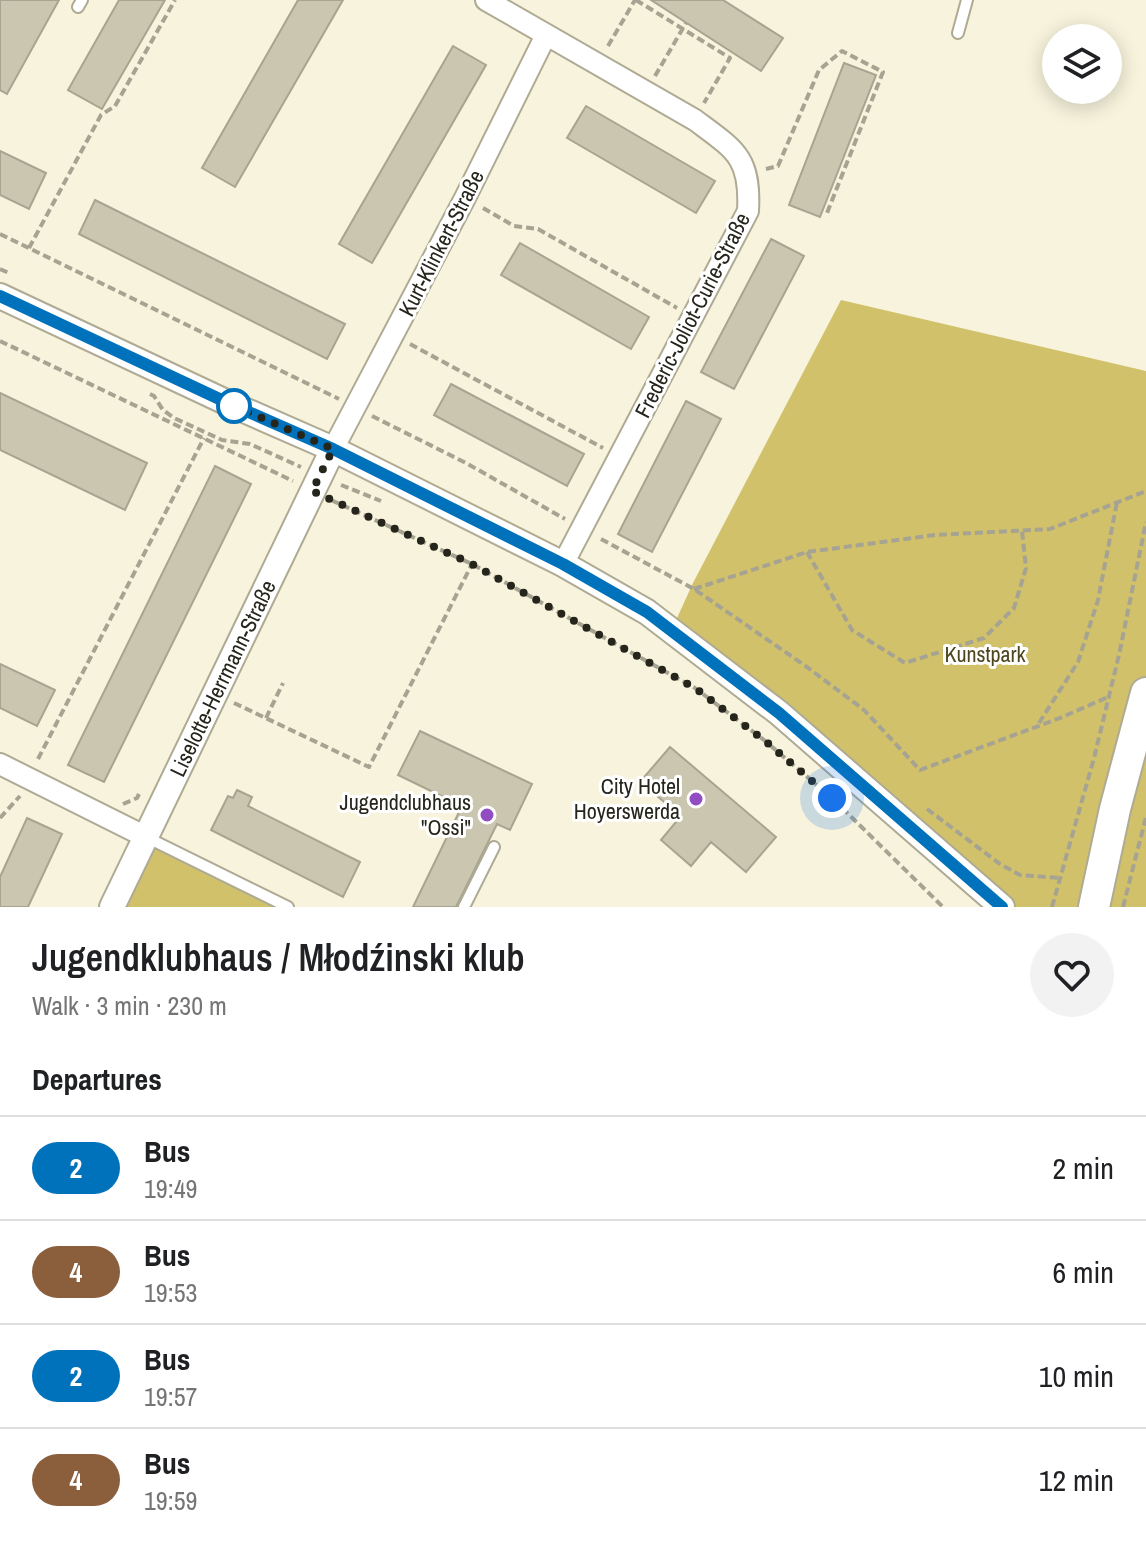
<!DOCTYPE html>
<html lang="en">
<head>
<meta charset="utf-8">
<style>
  :root { --surface:#fff; --page:#f2f2f2; --text:#202124; --muted:#757577; --line:#e0e0e0 }
  body { margin:0; font-family:"Archivo Narrow",sans-serif; background:var(--page); color:var(--text); height:100vh; display:flex; flex-direction:column; font-size:30px; white-space:nowrap }
  * { box-sizing:border-box; margin:0 }
  p { font-size:26px; color:var(--muted) }
  .icon { flex:none; width:44px; height:44px; fill:none; stroke:currentColor; stroke-width:2; stroke-linecap:round; stroke-linejoin:round }
  .map { position:relative; height:907px; overflow:hidden }
  .side { display:flex; flex-direction:column; background:var(--surface); flex:1 }
  .side>* { flex:none }
  .badge { padding:0 16px; border-radius:26px; font-size:28px; line-height:52px }
  .fabs { position:absolute; left:1042px; top:24px; display:grid; gap:16px }
  .fabs a { display:grid; place-items:center; width:80px; height:80px; border-radius:50%; background:var(--surface); box-shadow:0 4px 20px #0003; font-size:40px }
  .you { position:absolute; width:40px; height:40px; margin:-20px; border:6px solid #fff; border-radius:50%; background:#1a73e8; box-shadow:0 0 0 12px #1a73e833 }
  .map>.badge { position:absolute; translate:-50% -50%; box-shadow:0 0 0 4px #fff }
  h2 { padding:0 32px; font-size:30px; line-height:72px }
  .round { display:grid; place-items:center; flex:none; width:84px; height:84px; border-radius:42px; background:var(--page) }
  .headline { display:flex; align-items:center; justify-content:space-between; height:136px; padding:0 32px }
  h1 { font-size:38px; font-weight:600; line-height:60px }
  ul { padding:0; list-style:none }
  li { display:flex; align-items:center; gap:24px; height:104px; padding:0 32px; border-top:2px solid var(--line) }
  li div { flex:1 }
  li b { display:block; font-size:30px }
  li em { font-style:normal }
  li .badge { min-width:88px; font-weight:700; text-align:center }
  .map>svg:first-child { display:block }
  .green { fill:#d1c16a }
  .building { fill:#cac6b0; stroke:#a8a48f; stroke-width:2 }
  .lines { fill:none; stroke-linecap:round; stroke-linejoin:round }
  .service-casing { stroke:#aeaa94; stroke-width:14 }
  .minor-casing { stroke:#aeaa94; stroke-width:24 }
  .tertiary-casing { stroke:#aeaa94; stroke-width:28 }
  .primary-casing { stroke:#aeaa94; stroke-width:34 }
  .path { stroke:#a6a392; stroke-width:4; stroke-dasharray:8 4; stroke-linecap:butt }
  .service { stroke:#fff; stroke-width:10 }
  .minor { stroke:#fff; stroke-width:20 }
  .tertiary { stroke:#fff; stroke-width:24 }
  .primary { stroke:#fff; stroke-width:30 }
  .line-casing { stroke:#fff; stroke-width:18 }
  .line { stroke:#0072bc; stroke-width:12 }
  .walk { stroke:#26251c; stroke-width:8; stroke-dasharray:0 14.4 }
  .stop-dot { fill:#fff; stroke:#0072bc; stroke-width:4 }
  .poi-dot { fill:#924dc2; stroke:#fff; stroke-width:3 }
  .labels { text-anchor:middle; dominant-baseline:central; stroke-width:6; stroke-linejoin:round; paint-order:stroke }
  .street-label { font-size:22px; fill:#26251c; stroke:#fff }
  .park-label { font-size:22px; fill:#4e471e; stroke:#fff }
  .poi-label { font-size:22px; fill:#26251c; stroke:#fff; text-anchor:end }
</style>
</head>
<body>
<div class="map">
<svg width="1146" height="907" viewBox="0 0 1146 907">
  <rect width="100%" height="100%" fill="#f7f3dc"/>
  <!-- green -->
  <path class="green" d="M 841,300 L 1146,371 L 1146,682 L 1091,907 L 1004,907 L 672,629 L 693,583 Z
    M 1146,705 L 1146,907 L 1096,907 Z
    M 144,836 L 288,907 L 112,907 Z"/>
  <!-- building -->
  <path class="building" d="M 0,0 L 59,0 L 7,94 L 0,90 Z
    M 119,0 L 165,0 L 102,109 L 68,90 Z
    M 298,0 L 343,0 L 235,187 L 202,168 Z
    M 651,0 L 723,0 L 783,38 L 761,71 Z
    M 453,46 L 486,65 L 372,263 L 339,244 Z
    M 844,63 L 876,75 L 820,217 L 789,205 Z
    M 586,106 L 715,181 L 696,213 L 567,138 Z
    M 0,151 L 46,173 L 29,209 L 0,195 Z
    M 95,200 L 345,324 L 327,359 L 79,234 Z
    M 771,239 L 804,256 L 734,389 L 701,372 Z
    M 520,243 L 649,317 L 631,349 L 501,275 Z
    M 451,384 L 584,454 L 567,486 L 434,415 Z
    M 0,393 L 147,463 L 125,510 L 0,450 Z
    M 686,401 L 721,419 L 652,552 L 618,534 Z
    M 215,466 L 251,484 L 104,782 L 68,765 Z
    M 0,664 L 55,690 L 37,726 L 0,708 Z
    M 420,731 L 532,784 L 510,830 L 497,824 L 456,907 L 413,907 L 462,806 L 398,775 Z
    M 670,747 L 776,837 L 746,872 L 711,842 L 691,866 L 661,840 L 681,816 L 640,782 Z
    M 237,790 L 252,797 L 248,806 L 360,862 L 343,897 L 211,830 L 228,796 L 233,798 Z
    M 27,818 L 62,834 L 28,907 L 0,907 L 0,877 Z"/>
  <g class="lines">
    <!-- service casing -->
    <g class="service-casing">
      <path id="service" d="M 78,7 L 82,0
        M 958,33 L 967,0
        M 146,837 L 288,907
        M 464,907 L 494,847"/>
    </g>
    <!-- minor casing -->
    <g class="minor-casing">
      <path id="minor" d="M 486,0 L 695,120 C 735,150 751,157 748,211 L 563,564
        M 333,449 L 465,198 L 546,35
        M 0,764 L 144,836"/>
    </g>
    <!-- tertiary casing -->
    <g class="tertiary-casing">
      <g id="tertiary">
        <path d="M 0,296 L 228,403 L 333,449 L 563,564 L 647,612 L 779,713 L 1002,907"/>
        <path id="s1" d="M 112,907 L 333,449"/>
      </g>
    </g>
    <!-- primary casing -->
    <g class="primary-casing">
      <path id="primary" d="M 1094,907 L 1115,809 L 1146,693"/>
    </g>
    <!-- path -->
    <path class="path" d="M 636,0 L 730,58 L 704,103
      M 608,46 L 635,0
      M 655,76 L 686,23
      M 766,169 L 778,166 L 819,70 L 842,51 L 883,72 L 827,213
      M 483,208 L 514,226 L 538,229 L 677,308
      M 0,234 L 339,399
      M 29,248 L 101,115 L 115,106 L 175,0
      M 0,269 L 9,273
      M 0,341 L 293,481
      M 410,344 L 603,448
      M 150,394 L 154,396 L 163,410 L 174,418 L 222,440 L 250,444 L 301,467
      M 372,416 L 466,463 L 565,519
      M 341,485 L 381,501
      M 331,500 L 472,564 L 695,688 L 764,740 L 832,798 L 943,907
      M 601,539 L 694,589 L 807,667 L 864,710 L 920,770 L 1060,718 L 1108,697
      M 807,552 L 852,630 L 905,663 L 984,638 L 1014,608 L 1026,568 L 1022,531
      M 694,589 L 807,552 L 935,535 L 1050,529 L 1146,491
      M 234,703 L 369,767 L 472,564
      M 266,718 L 283,683
      M 1039,723 L 1078,662 L 1098,600 L 1117,502
      M 38,759 L 204,438
      M 123,804 L 137,798 L 139,794
      M 927,809 L 1000,864 L 1020,875 L 1060,878
      M 0,818 L 20,796
      M 1052,907 L 1094,758 L 1119,655 L 1146,522
      M 1123,907 L 1146,817"/>
    <!-- service -->
    <use href="#service" class="service"/>
    <!-- minor -->
    <use href="#minor" class="minor"/>
    <!-- tertiary -->
    <use href="#tertiary" class="tertiary"/>
    <!-- primary -->
    <use href="#primary" class="primary"/>
  </g>
  <g class="lines">
    <!-- line casing -->
    <g class="line-casing">
      <path id="line" d="M 0,296 L 228,403 L 333,449 L 563,564 L 647,612 L 779,713 L 1002,907"/>
    </g>
    <!-- line -->
    <use href="#line" class="line"/>
    <!-- walk -->
    <path class="walk" d="M 234,406 L 228,403 L 333,449 L 312,491 L 472,564 L 695,688 L 764,740 L 832,798"/>
  </g>
  <!-- markers -->
  <circle class="stop-dot" cx="234" cy="406" r="16"/>
  <g class="poi-dot">
    <circle cx="696" cy="799" r="8"/>
    <circle cx="487" cy="815" r="8"/>
  </g>
  <g class="labels">
    <!-- street labels -->
    <g class="street-label">
      <text transform="translate(441 243) rotate(-63)">Kurt-Klinkert-Straße</text>
      <text transform="translate(692 315) rotate(-63)">Frederic-Joliot-Curie-Straße</text>
      <text stroke="none"><textPath href="#s1" startOffset="254">Liselotte-Herrmann-Straße</textPath></text>
    </g>
    <!-- park labels -->
    <g class="park-label">
      <text x="985" y="654">Kunstpark</text>
    </g>
    <!-- poi labels -->
    <g class="poi-label">
      <text x="680" y="786">City Hotel<tspan x="680" dy="25">Hoyerswerda</tspan></text>
      <text x="471" y="802">Jugendclubhaus<tspan x="471" dy="25">"Ossi"</tspan></text>
    </g>
  </g>
</svg>
<div class="fabs">
<a><svg class="icon" aria-label="layers" viewBox="0 0 24 24"><path d="M12 4l9 5-9 5-9-5zM3 14l9 5 9-5"/></svg></a>
</div>
<div class="you" style="left:832px;top:798px"></div>
</div>
<section class="side">
<div class="headline"><div><h1>Jugendklubhaus / Młodźinski klub</h1><p>Walk · 3 min · 230 m</p></div><a class="round"><svg class="icon" aria-label="heart" viewBox="0 0 24 24"><path d="M12 20l-8-8c-3-5 5-10 8-4 3-6 11-1 8 4z"/></svg></a></div>
<h2>Departures</h2>
<ul>
<li><span class="badge" style="background:#0072bc;color:#fff">2</span><div><b>Bus</b><p>19:49</p></div><em>2 min</em></li>
<li><span class="badge" style="background:#8b5e3c;color:#fff">4</span><div><b>Bus</b><p>19:53</p></div><em>6 min</em></li>
<li><span class="badge" style="background:#0072bc;color:#fff">2</span><div><b>Bus</b><p>19:57</p></div><em>10 min</em></li>
<li><span class="badge" style="background:#8b5e3c;color:#fff">4</span><div><b>Bus</b><p>19:59</p></div><em>12 min</em></li>
</ul>
</section>
</body>
</html>
